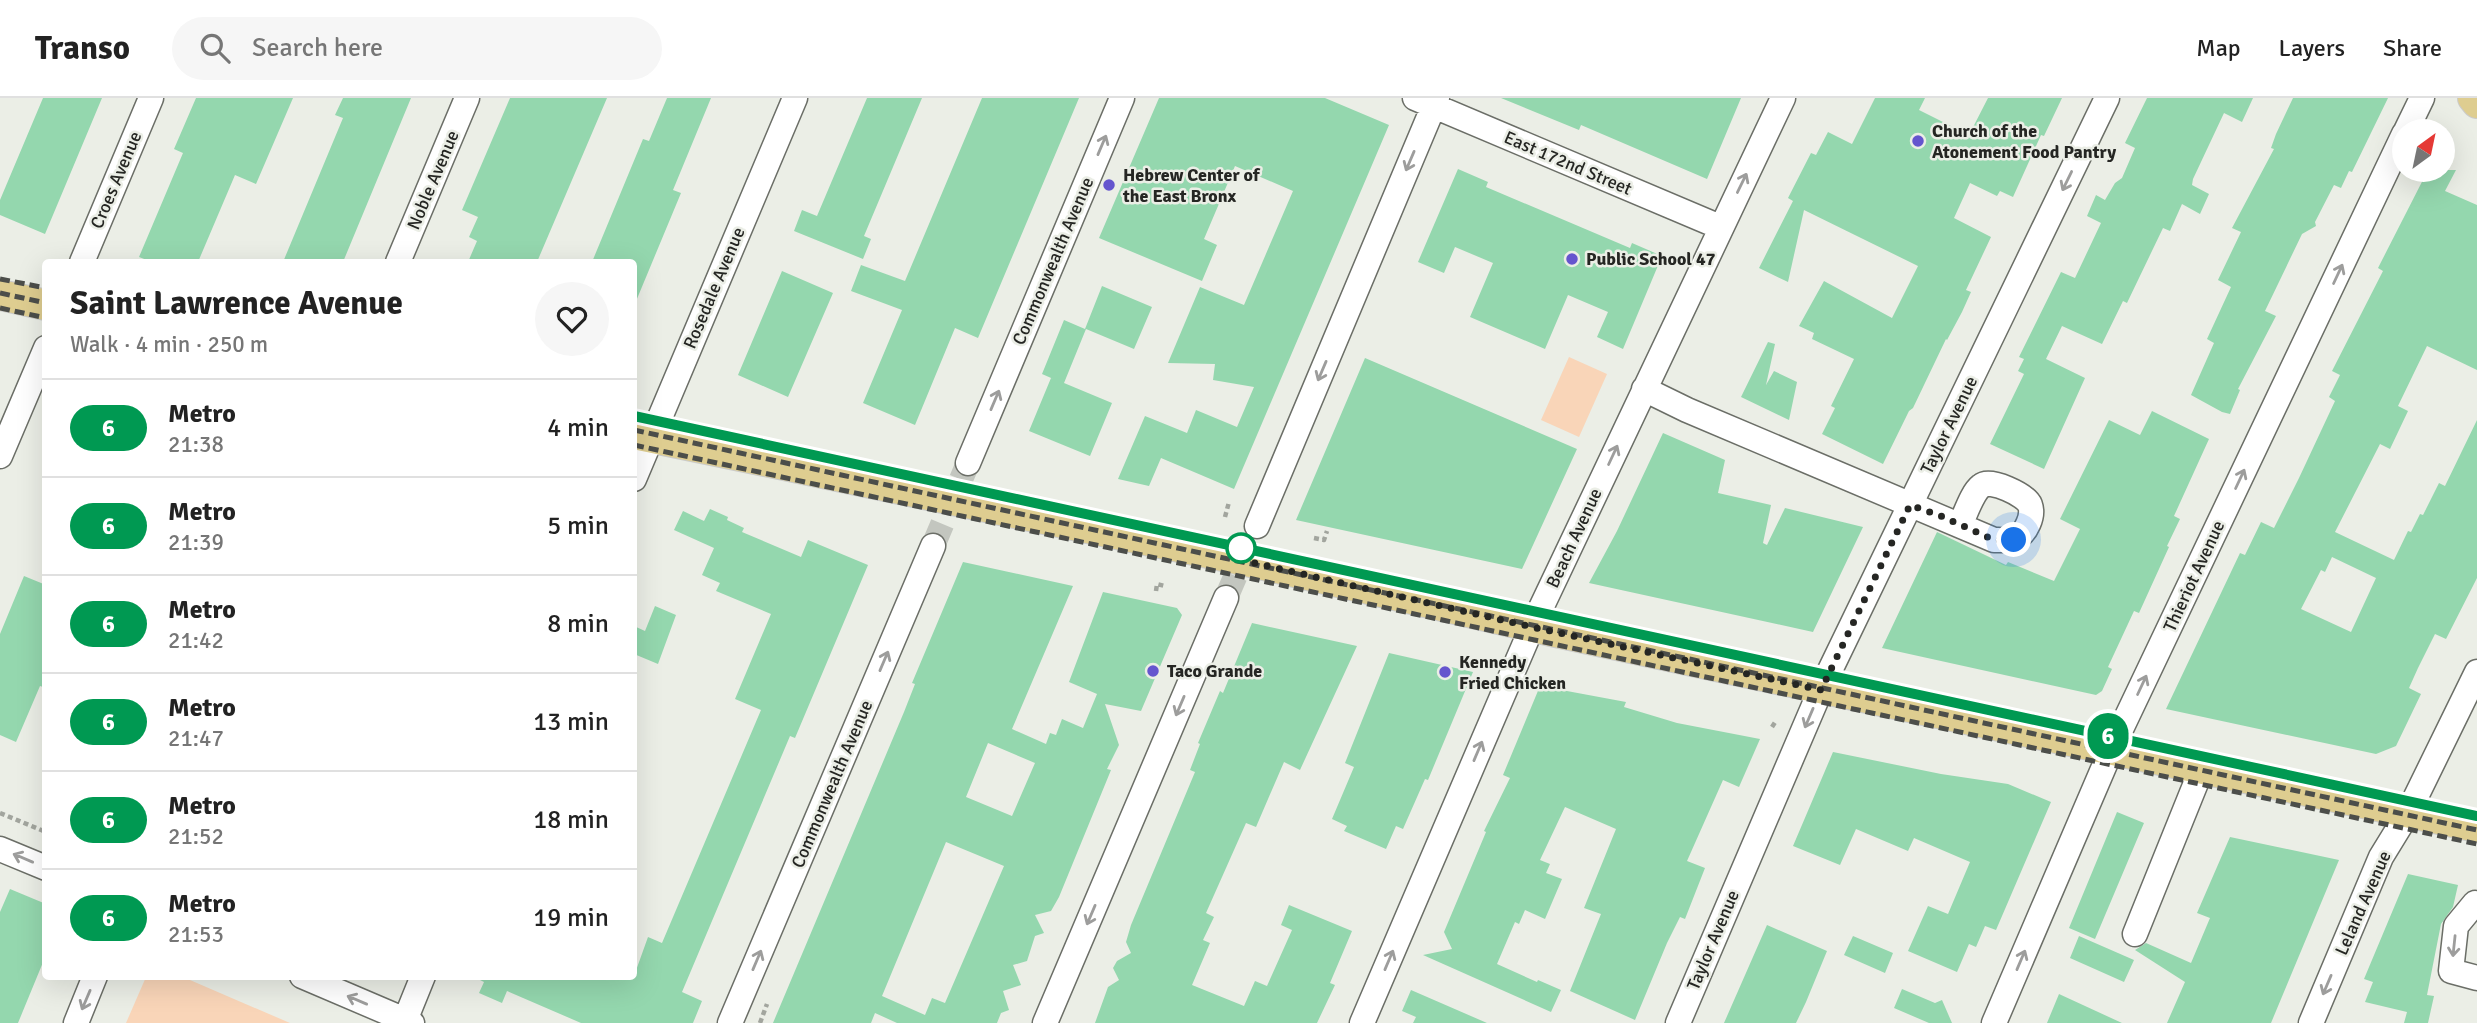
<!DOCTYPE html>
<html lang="en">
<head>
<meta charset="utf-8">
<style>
  :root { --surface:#fff; --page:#f6f6f6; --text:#222; --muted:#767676; --line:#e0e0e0 }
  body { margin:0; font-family:Signika,sans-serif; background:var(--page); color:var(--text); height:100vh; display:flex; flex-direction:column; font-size:26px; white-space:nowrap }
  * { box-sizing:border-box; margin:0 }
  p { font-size:23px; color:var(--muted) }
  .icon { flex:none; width:38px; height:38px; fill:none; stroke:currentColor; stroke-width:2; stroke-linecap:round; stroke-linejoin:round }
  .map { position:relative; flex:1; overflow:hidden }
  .side { position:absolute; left:42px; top:161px; width:595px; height:721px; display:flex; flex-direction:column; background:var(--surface); border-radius:7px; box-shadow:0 7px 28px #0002 }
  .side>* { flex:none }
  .badge { padding:0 14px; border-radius:23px; font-size:24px; line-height:46px }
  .needle { width:46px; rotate:33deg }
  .fabs { position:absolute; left:2392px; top:21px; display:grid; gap:14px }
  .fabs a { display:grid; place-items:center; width:63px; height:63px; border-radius:50%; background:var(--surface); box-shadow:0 7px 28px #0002; font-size:35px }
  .you { position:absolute; width:35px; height:35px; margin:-18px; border:5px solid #fff; border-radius:50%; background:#1a73e8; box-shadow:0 0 0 10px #1a73e833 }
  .map>.badge { position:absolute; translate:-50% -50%; box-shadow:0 0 0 4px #fff }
  .round { display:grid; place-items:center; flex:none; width:74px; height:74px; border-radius:37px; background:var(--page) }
  .head { display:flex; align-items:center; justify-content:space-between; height:119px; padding:0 28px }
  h1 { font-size:33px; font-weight:700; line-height:52px }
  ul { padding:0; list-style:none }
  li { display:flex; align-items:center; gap:21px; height:98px; padding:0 28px; border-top:2px solid var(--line) }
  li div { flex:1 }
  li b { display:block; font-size:26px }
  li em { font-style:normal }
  li .badge { min-width:77px; font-weight:700; text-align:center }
  header { display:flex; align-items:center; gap:42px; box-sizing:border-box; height:98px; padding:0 35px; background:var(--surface); border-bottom:2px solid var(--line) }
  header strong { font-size:33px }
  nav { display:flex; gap:38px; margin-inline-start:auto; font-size:24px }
  .search { width:490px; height:63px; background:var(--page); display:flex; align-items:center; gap:18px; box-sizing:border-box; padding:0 24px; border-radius:38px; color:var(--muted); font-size:26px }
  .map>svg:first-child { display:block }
  .green { fill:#f9d5b8 }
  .building { fill:#94d7ae; fill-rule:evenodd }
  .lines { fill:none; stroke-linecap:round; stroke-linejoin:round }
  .minor-tunnel { stroke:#c3c6bf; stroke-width:24; stroke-dasharray:24 12; stroke-linecap:butt }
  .minor-casing { stroke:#6b6e67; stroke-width:27 }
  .major-casing { stroke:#cbcbca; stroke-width:32 }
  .path { stroke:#a2a59e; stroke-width:4.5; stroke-dasharray:5 3.5; stroke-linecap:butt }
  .minor { stroke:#fff; stroke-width:24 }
  .major { stroke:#decd90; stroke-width:30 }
  .rail { stroke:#4c4e4a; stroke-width:5; stroke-dasharray:10 5; stroke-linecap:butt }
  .oneway { stroke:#9d9d9c }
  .line-casing { stroke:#fff; stroke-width:16 }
  .line { stroke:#009952; stroke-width:10 }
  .walk { stroke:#252623; stroke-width:7; stroke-dasharray:0 12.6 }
  .poi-dot { fill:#6555ce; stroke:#ebeee6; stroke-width:2.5 }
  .stop-dot { fill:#fff; stroke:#009952; stroke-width:3.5 }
  .labels { text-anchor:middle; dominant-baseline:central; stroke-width:5; stroke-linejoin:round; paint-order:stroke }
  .poi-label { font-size:18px; font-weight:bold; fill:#252623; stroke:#ebeee6; text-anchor:start }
  .street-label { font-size:18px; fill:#252623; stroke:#ebeee6 }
</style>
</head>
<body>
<header>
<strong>Transo</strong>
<div class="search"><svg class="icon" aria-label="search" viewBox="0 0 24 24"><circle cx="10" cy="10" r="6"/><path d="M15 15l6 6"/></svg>Search here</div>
<nav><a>Map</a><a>Layers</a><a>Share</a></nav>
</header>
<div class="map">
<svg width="2477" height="925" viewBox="0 0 2477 925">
  <rect width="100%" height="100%" fill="#ebeee6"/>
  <!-- green -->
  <path class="green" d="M 1569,259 L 1607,276 L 1579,339 L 1541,322 Z
    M 146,879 L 183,879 L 290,925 L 126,925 Z"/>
  <!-- building -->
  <path class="building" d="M 43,0 L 102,0 L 45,136 L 0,117 L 0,102 Z
    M 196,0 L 293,0 L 256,86 L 235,77 L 198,164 L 152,164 L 139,159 L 183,55 L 174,51 Z
    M 343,0 L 411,0 L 343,164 L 283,164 L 343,20 L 335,17 Z
    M 510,0 L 607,0 L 537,164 L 468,164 L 477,143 L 469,139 L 478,119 L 462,112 Z
    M 667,0 L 711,0 L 673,92 L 681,95 L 634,208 L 634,164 L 592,164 L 643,41 L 649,43 Z
    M 867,0 L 922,0 L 864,138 L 871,141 L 863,161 L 794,133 L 802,112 L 817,118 Z
    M 982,0 L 1079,0 L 978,240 L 955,230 L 915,327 L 863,305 L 902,212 L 851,193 L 861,167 L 905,183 Z
    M 1159,0 L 1325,0 L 1389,27 L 1234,391 L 1161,360 L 1149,388 L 1118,381 L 1145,318 L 1187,335 L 1196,312 L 1237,329 L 1254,289 L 1213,282 L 1215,266 L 1168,265 L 1200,189 L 1244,207 L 1293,93 L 1235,68 L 1204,141 L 1217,147 L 1202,183 L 1099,140 Z
    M 1501,0 L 1741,0 L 1707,81 L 1581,27 L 1579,32 Z
    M 1875,0 L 1925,0 L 1919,12 L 1969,37 L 1988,0 L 2062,0 L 2044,38 L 2041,37 L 2013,99 L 2000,93 L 1997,98 L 1970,85 L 1954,120 L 1991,139 L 1966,192 L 1971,194 L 1962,214 L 1947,242 L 1946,241 L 1913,310 L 1909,313 L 1883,366 L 1822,336 L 1835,310 L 1831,308 L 1854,261 L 1812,241 L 1814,235 L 1799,228 L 1824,183 L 1892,220 L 1918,168 L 1804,112 L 1788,184 L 1759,170 L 1793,103 L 1788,100 L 1811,55 L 1816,57 L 1828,34 L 1852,46 Z
    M 2147,0 L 2253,0 L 2242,24 L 2224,15 L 2193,81 L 2192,87 L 2209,96 L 2200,116 L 2182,106 L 2170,133 L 2163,130 L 2127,205 L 2123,203 L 2102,246 L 2062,228 L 2046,261 L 2085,280 L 2044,371 L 1990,346 L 2024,276 L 2018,273 L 2024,261 L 2019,259 L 2061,174 L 2075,180 L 2101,125 L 2087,118 L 2096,97 L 2105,102 L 2115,85 L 2122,80 L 2135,50 L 2125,45 Z
    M 2293,0 L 2388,0 L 2352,74 L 2349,73 L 2341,90 L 2334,87 L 2315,124 L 2316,128 L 2302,136 L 2265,213 L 2276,218 L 2238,291 L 2240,292 L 2230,316 L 2222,314 L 2191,297 L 2214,245 L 2207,241 L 2231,189 L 2218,182 L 2241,134 L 2232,130 L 2274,51 L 2271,50 L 2276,36 Z
    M 1458,71 L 1488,84 L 1486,89 L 1630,150 L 1632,145 L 1662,158 L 1623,251 L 1597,239 L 1608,214 L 1568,197 L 1545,251 L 1470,219 L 1493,165 L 1455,149 L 1444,175 L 1418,164 Z
    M 2428,72 L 2456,72 L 2445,93 L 2477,107 L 2477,272 L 2427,248 L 2398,308 L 2408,313 L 2390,351 L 2380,346 L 2335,434 L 2394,462 L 2408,433 L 2411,434 L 2420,416 L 2423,417 L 2439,385 L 2445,388 L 2477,322 L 2477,480 L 2446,541 L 2435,536 L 2418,570 L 2409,590 L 2421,596 L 2396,648 L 2376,656 L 2166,611 L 2240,455 L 2245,457 L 2261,424 L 2274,430 L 2299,380 L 2335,303 L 2329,299 L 2340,277 L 2332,273 L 2383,173 L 2378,170 ZM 2332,459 L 2376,480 L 2351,534 L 2301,511 L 2321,472 L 2325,474 Z
    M 782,173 L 833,195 L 788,299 L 738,277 Z
    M 1102,188 L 1152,209 L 1134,251 L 1086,231 L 1064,285 L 1112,305 L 1090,358 L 1029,333 L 1051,280 L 1058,283 L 1042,276 L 1064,222 L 1085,231 Z
    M 1768,244 L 1775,246 L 1766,287 L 1774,273 L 1797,284 L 1789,322 L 1741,299 Z
    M 1365,260 L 1577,351 L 1522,471 L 1296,422 Z
    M 2152,313 L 2209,341 L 2174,418 L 2180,421 L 2167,448 L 2169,449 L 2139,515 L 2134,513 L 2108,569 L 2112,571 L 2102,593 L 2096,597 L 1882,550 L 1937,434 L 2006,467 L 2008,464 L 2054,483 L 2080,431 L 2060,421 L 2109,322 L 2140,337 Z
    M 1663,335 L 1725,362 L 1718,395 L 1771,407 L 1763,445 L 1767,447 L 1785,410 L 1863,429 L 1813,534 L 1589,485 L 1617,433 Z
    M 710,411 L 728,419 L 727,422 L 744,430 L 742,434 L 801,459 L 808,442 L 868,467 L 795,640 L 790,638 L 682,894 L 702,903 L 693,925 L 581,925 L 507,893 L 502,905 L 479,895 L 484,884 L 472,878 L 634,878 L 648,839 L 662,845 L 761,612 L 735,601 L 771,516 L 716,493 L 720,485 L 702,477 L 714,450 L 674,432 L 683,413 L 704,423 Z
    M 963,464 L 1073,488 L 1012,631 L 1046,646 L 1050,635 L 1056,637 L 1062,621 L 1083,630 L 1097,596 L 1069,584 L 1103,494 L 1177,510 L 1182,517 L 1141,613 L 1105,606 L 1119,647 L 1107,671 L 1111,672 L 1059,799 L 1051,813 L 1035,817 L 1044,835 L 1035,838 L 1027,863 L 1013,867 L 1021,887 L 1003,893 L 1009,912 L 1001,915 L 997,925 L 897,925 L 875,915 L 871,925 L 773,925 L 904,614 L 915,586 L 912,585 ZM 988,645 L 1035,665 L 1012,718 L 966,699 ZM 946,744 L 1004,768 L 945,905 L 932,900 L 925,917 L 882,898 Z
    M 24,478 L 46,487 L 46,590 L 40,588 L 16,644 L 0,637 L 0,536 Z
    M 655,508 L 676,517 L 658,566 L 634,556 L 634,528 L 645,533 Z
    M 1252,525 L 1357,548 L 1300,672 L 1284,664 L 1256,729 L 1246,725 L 1206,815 L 1214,819 L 1203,842 L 1210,845 L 1192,887 L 1244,908 L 1255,883 L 1267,888 L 1292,832 L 1281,827 L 1289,807 L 1352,833 L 1330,885 L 1335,887 L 1317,925 L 1095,925 L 1108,889 L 1119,882 L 1113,870 L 1117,863 L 1131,855 L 1126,844 L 1131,827 L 1195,674 L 1190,672 L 1200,646 L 1198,645 L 1220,593 L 1223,595 Z
    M 1389,555 L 1473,574 L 1428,682 L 1425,681 L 1403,731 L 1396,728 L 1386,751 L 1344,733 L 1347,728 L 1332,721 L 1354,669 L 1345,665 Z
    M 1540,588 L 1626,604 L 1624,609 L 1677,625 L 1760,641 L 1739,689 L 1723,682 L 1687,763 L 1705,770 L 1685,821 L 1680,819 L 1667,845 L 1635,922 L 1570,893 L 1601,816 L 1584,810 L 1616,731 L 1565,709 L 1540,762 L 1550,766 L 1546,775 L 1562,781 L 1545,821 L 1525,812 L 1519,826 L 1515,824 L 1497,866 L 1537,884 L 1538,882 L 1561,892 L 1551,914 L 1423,857 L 1452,851 L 1444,834 L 1486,734 L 1484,733 L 1510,680 L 1503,677 Z
    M 1833,654 L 1941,676 L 2008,686 L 2051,704 L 1996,832 L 1985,828 L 1976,849 L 1969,846 L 1957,874 L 1908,853 L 1928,808 L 1948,816 L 1970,764 L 1914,740 L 1908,753 L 1856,731 L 1840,767 L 1793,748 Z
    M 2117,714 L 2144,725 L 2095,841 L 2069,830 Z
    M 2230,739 L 2339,762 L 2271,925 L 2167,925 L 2185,884 L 2135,852 L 2146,845 L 2191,865 L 2210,820 L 2197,815 Z
    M 2408,776 L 2458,787 L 2453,809 L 2441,826 L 2427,897 L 2434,898 L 2428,925 L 2404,925 L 2407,914 L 2365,904 L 2373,884 L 2364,881 Z
    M 10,791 L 46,806 L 46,857 L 18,925 L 0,925 L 0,814 Z
    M 1767,827 L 1827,853 L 1806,904 L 1796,925 L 1724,925 Z
    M 1853,838 L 1893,855 L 1885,875 L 1844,857 Z
    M 2079,838 L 2134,862 L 2124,884 L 2070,860 Z
    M 1902,891 L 1935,905 L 1942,902 L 1952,925 L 1929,925 L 1894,910 Z
    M 1411,892 L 1487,925 L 1413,925 L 1416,919 L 1402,913 Z
    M 2059,896 L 2122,925 L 2047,925 Z"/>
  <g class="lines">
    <!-- minor-tunnel -->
    <path class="minor-tunnel" d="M 933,448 L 968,365
      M 1226,500 L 1257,428"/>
    <!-- minor casing -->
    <g class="minor-casing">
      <path id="minor" d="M 1415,0 L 1720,129
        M 2406,33 L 2422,0
        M 82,164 L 151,0
        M 398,164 L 467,0
        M 1644,291 L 1687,312 L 1994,442 C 2001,442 2010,443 2016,440 C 2026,435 2034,418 2030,407 C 2026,397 1990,380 1981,388 C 1972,395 1966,415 1960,427
        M 0,358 L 46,250
        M 968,365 L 1122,0
        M 634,381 L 795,0
        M 1257,428 L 1437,0
        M 0,751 L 46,770
        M 2477,806 L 2475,805 L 2456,828 L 2451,873 L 2477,880
        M 2135,836 L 2202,670
        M 302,878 L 412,925
        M 76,925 L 95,878
        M 404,925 L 423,878
        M 730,925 L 933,448
        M 1045,925 L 1226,500
        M 1362,925 L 1532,529 L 1783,0
        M 1678,925 L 1821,591 L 2107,0
        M 1994,925 L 2112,650 L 2404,36
        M 2311,925 L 2381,759 L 2408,715 L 2477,574"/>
    </g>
    <!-- major casing -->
    <g class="major-casing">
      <path id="major" d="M 2473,0 L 2477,5
        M 0,197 L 46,207
        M 634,336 L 1242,462 L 1555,534 L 2477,729"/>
    </g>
    <!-- path -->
    <path class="path" d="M 1225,419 L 1229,404
      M 1314,440 L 1324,442 L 1327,433
      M 1156,493 L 1157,486 L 1165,488
      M 1486,566 L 1488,560
      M 1772,629 L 1776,623
      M 0,715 L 46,734
      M 760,925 L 767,906"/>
    <!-- minor -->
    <use href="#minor" class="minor"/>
    <!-- major -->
    <use href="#major" class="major"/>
    <!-- rail -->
    <path class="rail" d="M 0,181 L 46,190
      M 0,195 L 46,205
      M 0,210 L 46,220
      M 634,318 L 2477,718
      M 634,332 L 2477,732
      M 634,347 L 2477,746"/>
  </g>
  <!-- one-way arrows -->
  <defs><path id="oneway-shaft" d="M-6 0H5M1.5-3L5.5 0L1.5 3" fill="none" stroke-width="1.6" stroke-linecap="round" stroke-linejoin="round" transform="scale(1.75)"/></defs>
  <g class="oneway">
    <use href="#oneway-shaft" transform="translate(1102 47) rotate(-67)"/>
    <use href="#oneway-shaft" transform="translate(1410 63) rotate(113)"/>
    <use href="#oneway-shaft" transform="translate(2067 83) rotate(116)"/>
    <use href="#oneway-shaft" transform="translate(1742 85) rotate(-64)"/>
    <use href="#oneway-shaft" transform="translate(2338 176) rotate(-65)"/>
    <use href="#oneway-shaft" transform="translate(1322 273) rotate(113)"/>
    <use href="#oneway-shaft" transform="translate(995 302) rotate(-67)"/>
    <use href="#oneway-shaft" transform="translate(1613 357) rotate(-65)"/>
    <use href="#oneway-shaft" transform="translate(2240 381) rotate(-65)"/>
    <use href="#oneway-shaft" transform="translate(884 563) rotate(-67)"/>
    <use href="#oneway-shaft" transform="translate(2142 587) rotate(-65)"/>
    <use href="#oneway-shaft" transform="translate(1180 608) rotate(113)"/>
    <use href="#oneway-shaft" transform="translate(1809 620) rotate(113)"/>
    <use href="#oneway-shaft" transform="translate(1478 653) rotate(-67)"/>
    <use href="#oneway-shaft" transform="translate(23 760) rotate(-157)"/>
    <use href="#oneway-shaft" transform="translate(1091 817) rotate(113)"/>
    <use href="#oneway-shaft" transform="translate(2454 848) rotate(96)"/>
    <use href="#oneway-shaft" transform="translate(757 862) rotate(-67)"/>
    <use href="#oneway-shaft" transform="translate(1389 862) rotate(-67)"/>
    <use href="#oneway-shaft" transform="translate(2021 862) rotate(-67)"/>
    <use href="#oneway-shaft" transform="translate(2327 887) rotate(113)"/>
    <use href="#oneway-shaft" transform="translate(86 902) rotate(113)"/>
    <use href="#oneway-shaft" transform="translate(357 902) rotate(-157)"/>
  </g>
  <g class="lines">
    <!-- line casing -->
    <g class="line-casing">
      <path id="line" d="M 634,318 L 2477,718"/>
    </g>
    <!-- line -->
    <use href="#line" class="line"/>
    <!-- walk -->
    <path class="walk" d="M 1241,450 L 1242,462 L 1532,529 L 1821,592 L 1910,407 L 1941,418 L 1994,442 L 2014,442"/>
  </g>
  <!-- markers -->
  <g class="poi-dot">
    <circle cx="1918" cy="43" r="7"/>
    <circle cx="1109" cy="87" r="7"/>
    <circle cx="1572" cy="161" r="7"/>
    <circle cx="1153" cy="573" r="7"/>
    <circle cx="1445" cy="574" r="7"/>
  </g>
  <circle class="stop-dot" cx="1241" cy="450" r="14"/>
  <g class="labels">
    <!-- poi labels -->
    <g class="poi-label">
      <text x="1932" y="33">Church of the<tspan x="1932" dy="21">Atonement Food Pantry</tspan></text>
      <text x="1123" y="77">Hebrew Center of<tspan x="1123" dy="21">the East Bronx</tspan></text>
      <text x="1586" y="161">Public School 47</text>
      <text x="1459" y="564">Kennedy<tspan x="1459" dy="21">Fried Chicken</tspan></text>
      <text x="1167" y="573">Taco Grande</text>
    </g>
    <!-- street labels -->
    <g class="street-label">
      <text transform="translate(1568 65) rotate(23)">East 172nd Street</text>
      <text transform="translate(116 82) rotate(-67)">Croes Avenue</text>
      <text transform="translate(433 82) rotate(-67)">Noble Avenue</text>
      <text transform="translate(1053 163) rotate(-67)">Commonwealth Avenue</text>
      <text transform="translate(714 190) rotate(-67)">Rosedale Avenue</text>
      <text transform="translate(1949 327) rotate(-64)">Taylor Avenue</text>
      <text transform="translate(1574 440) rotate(-65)">Beach Avenue</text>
      <text transform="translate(2194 478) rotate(-65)">Thieriot Avenue</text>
      <text transform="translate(832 686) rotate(-67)">Commonwealth Avenue</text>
      <text transform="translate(2363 805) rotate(-66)">Leland Avenue</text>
      <text transform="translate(1713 842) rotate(-67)">Taylor Avenue</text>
    </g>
  </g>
</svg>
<div class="fabs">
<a><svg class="needle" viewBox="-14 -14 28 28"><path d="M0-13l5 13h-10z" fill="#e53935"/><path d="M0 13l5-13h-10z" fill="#767676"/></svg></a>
</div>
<div class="you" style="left:2014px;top:442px"></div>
<b class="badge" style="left:2108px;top:638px;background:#009952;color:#fff">6</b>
<section class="side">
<div class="head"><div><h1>Saint Lawrence Avenue</h1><p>Walk · 4 min · 250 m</p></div><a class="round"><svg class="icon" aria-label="heart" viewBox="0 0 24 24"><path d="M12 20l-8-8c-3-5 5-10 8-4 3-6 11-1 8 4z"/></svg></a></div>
<ul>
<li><span class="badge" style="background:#009952;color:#fff">6</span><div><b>Metro</b><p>21:38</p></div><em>4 min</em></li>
<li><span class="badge" style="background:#009952;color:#fff">6</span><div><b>Metro</b><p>21:39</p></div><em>5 min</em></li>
<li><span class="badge" style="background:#009952;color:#fff">6</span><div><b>Metro</b><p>21:42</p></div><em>8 min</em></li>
<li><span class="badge" style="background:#009952;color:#fff">6</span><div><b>Metro</b><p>21:47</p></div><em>13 min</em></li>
<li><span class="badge" style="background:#009952;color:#fff">6</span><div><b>Metro</b><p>21:52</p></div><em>18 min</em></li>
<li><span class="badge" style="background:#009952;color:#fff">6</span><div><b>Metro</b><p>21:53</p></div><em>19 min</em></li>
</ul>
</section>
</div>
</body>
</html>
